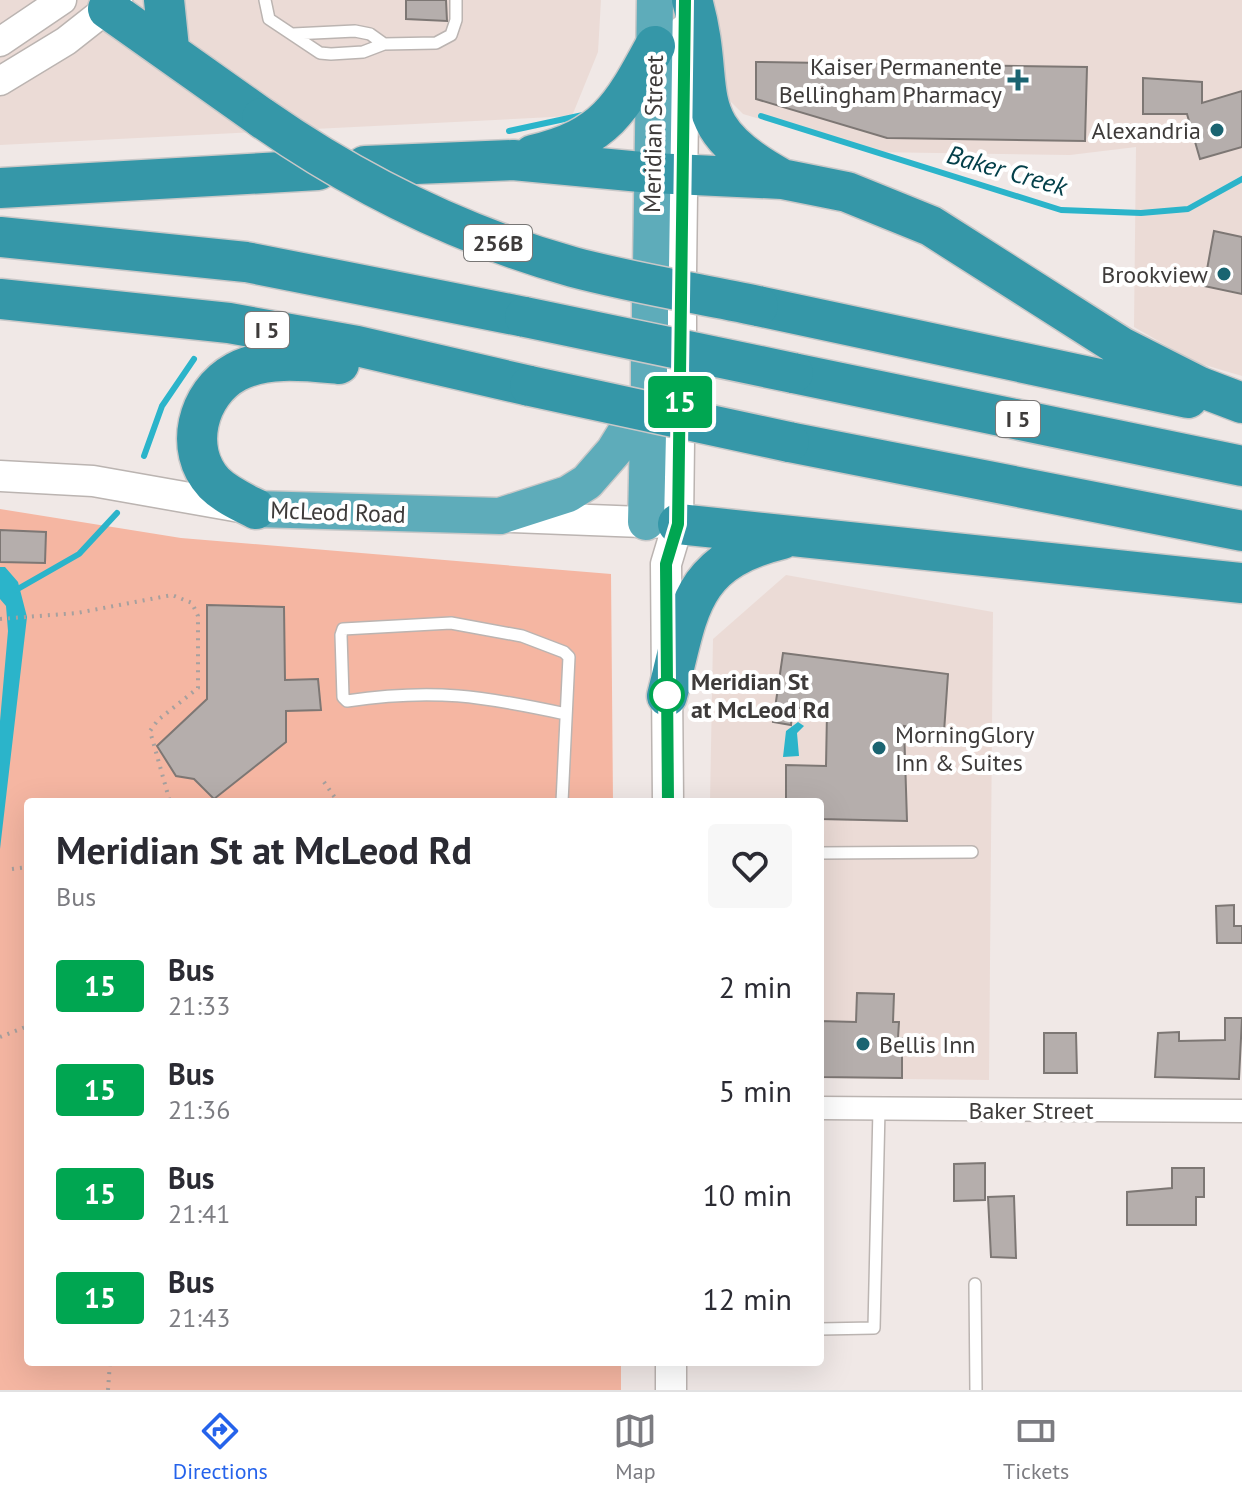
<!DOCTYPE html>
<html lang="en">
<head>
<meta charset="utf-8">
<style>
  :root { --surface:#fff; --page:#f7f7f7; --text:#2b2b33; --muted:#7c7c81; --line:#e1e1e2; --accent:#2563eb }
  body { margin:0; font-family:"PT Sans",sans-serif; background:var(--page); color:var(--text); height:100vh; display:flex; flex-direction:column; font-size:30px; white-space:nowrap }
  * { box-sizing:border-box; margin:0 }
  p { font-size:26px; color:var(--muted) }
  .icon { flex:none; width:44px; height:44px; fill:none; stroke:currentColor; stroke-width:2; stroke-linecap:round; stroke-linejoin:round }
  .map { position:relative; flex:1; overflow:hidden }
  .sheet { position:absolute; left:24px; top:798px; width:800px; height:568px; display:flex; flex-direction:column; background:var(--surface); border-radius:8px; box-shadow:0 8px 32px #0002 }
  .sheet>* { flex:none }
  .badge { padding:0 16px; border-radius:6px; font-size:28px; line-height:52px }
  .map>.badge { position:absolute; translate:-50% -50%; box-shadow:0 0 0 4px #fff }
  .round { display:grid; place-items:center; flex:none; width:84px; height:84px; border-radius:8px; background:var(--page) }
  .overview { display:flex; align-items:center; justify-content:space-between; height:136px; padding:0 32px }
  h1 { font-size:38px; font-weight:800; line-height:60px }
  ul { padding:0; list-style:none }
  li { display:flex; align-items:center; gap:24px; height:104px; padding:0 32px }
  li div { flex:1 }
  li b { display:block; font-size:30px }
  li em { font-style:normal }
  li .badge { min-width:88px; font-weight:700; text-align:center }
  .tabs { display:flex; justify-content:space-around; align-items:center; height:112px; border-top:2px solid var(--line); background:var(--surface); font-size:22px; color:var(--muted) }
  .tabs a { display:grid; justify-items:center; gap:4px }
  .tabs .active { color:var(--accent) }
  .map>svg:first-child { display:block }
  .built { fill:#ebdbd6 }
  .green { fill:#f5b6a2 }
  .water { fill:#2bb4ca }
  .lines { fill:none; stroke-linecap:round; stroke-linejoin:round }
  .stream { stroke:#2bb4ca; stroke-width:6 }
  .building { fill:#b5aeac; stroke:#7d7774; stroke-width:2 }
  .service-casing { stroke:#bbb4b1; stroke-width:14 }
  .minor-casing { stroke:#bbb4b1; stroke-width:25 }
  .tertiary-casing { stroke:#bbb4b1; stroke-width:31 }
  .secondary-casing { stroke:#bbb4b1; stroke-width:33 }
  .trunk-casing { stroke:#c9c8c8; stroke-width:39 }
  .motorway-casing { stroke:#c9c8c8; stroke-width:43 }
  .path { stroke:#a6a09e; stroke-width:4; stroke-dasharray:2 6; stroke-linecap:butt }
  .service { stroke:#fff; stroke-width:11 }
  .minor { stroke:#fff; stroke-width:22 }
  .tertiary { stroke:#fff; stroke-width:28 }
  .secondary { stroke:#fff; stroke-width:30 }
  .trunk { stroke:#5eacba; stroke-width:36 }
  .motorway { stroke:#3597a8; stroke-width:40 }
  .motorway-bridge-casing { stroke:#c9c8c8; stroke-width:43; stroke-linecap:butt }
  .motorway-bridge { stroke:#3597a8; stroke-width:40 }
  .line-casing { stroke:#fff; stroke-width:18 }
  .line { stroke:#00a651; stroke-width:12 }
  .poi-dot { fill:#1a6471; stroke:#fff; stroke-width:3 }
  .stop-dot { fill:#fff; stroke:#00a651; stroke-width:4 }
  .labels { text-anchor:middle; dominant-baseline:central; stroke-width:8; stroke-linejoin:round; paint-order:stroke }
  .shield { fill:#fff; stroke:#787675; stroke-width:2 }
  .shield-label { font-size:22px; font-weight:bold; fill:#3e3b3a }
  .poi-label { font-size:24px; fill:#3e3b3a; stroke:#fff; text-anchor:end }
  .street-label { font-size:24px; fill:#3e3b3a; stroke:#fff }
  .stop-label { font-size:24px; font-weight:bold; fill:#3e3b3a; stroke:#fff; text-anchor:start }
  .water-label { font-size:26px; font-style:italic; fill:#04404a; stroke:#fff }
</style>
</head>
<body>
<div class="map">
<svg width="1242" height="1390" viewBox="0 0 1242 1390">
  <rect width="100%" height="100%" fill="#f0e8e6"/>
  <!-- built -->
  <path class="built" d="M 0,0 L 601,0 L 598,52 L 572,116 L 0,145 Z
    M 714,0 L 1242,0 L 1242,376 L 1195,362 L 1134,327 L 1136,147 L 1070,155 L 872,152 L 743,114 L 725,96 L 713,36 Z
    M 786,575 L 993,612 L 989,1080 L 820,1078 L 820,802 L 710,802 L 713,639 Z"/>
  <!-- green -->
  <path class="green" d="M 0,509 L 181,538 L 611,574 L 613,802 L 28,802 L 28,1362 L 621,1362 L 621,1390 L 0,1390 Z"/>
  <!-- water -->
  <path class="water" d="M 0,567 L 5,567 L 18,582 L 27,617 L 0,849 L 0,721 L 8,631 L 6,606 L 0,599 Z
    M 798,722 L 804,726 L 797,733 L 799,756 L 783,757 L 786,731 Z"/>
  <g class="lines">
    <!-- stream -->
    <path class="stream" d="M 761,116 L 1061,210 L 1141,213 L 1188,209 L 1242,179
      M 509,131 L 583,115
      M 144,456 L 162,406 L 194,359
      M 16,590 L 79,554 L 117,513"/>
  </g>
  <!-- building -->
  <path class="building" d="M 406,0 L 446,0 L 447,21 L 406,19 Z
    M 756,62 L 1087,67 L 1085,141 L 887,138 L 756,99 Z
    M 1143,78 L 1202,82 L 1202,103 L 1242,91 L 1242,147 L 1200,159 L 1187,114 L 1143,114 Z
    M 1214,231 L 1242,237 L 1242,294 L 1204,286 Z
    M 0,530 L 46,532 L 45,563 L 0,562 Z
    M 207,605 L 284,607 L 285,680 L 318,679 L 321,710 L 286,711 L 286,742 L 214,799 L 194,779 L 176,776 L 157,746 L 207,699 Z
    M 783,653 L 948,674 L 944,732 L 904,726 L 907,821 L 820,819 L 820,802 L 786,802 L 786,765 L 826,766 L 827,712 L 793,707 L 791,725 L 773,722 Z
    M 1234,905 L 1234,926 L 1242,926 L 1242,943 L 1217,943 L 1216,906 Z
    M 857,993 L 894,994 L 893,1022 L 899,1022 L 898,1038 L 902,1038 L 902,1078 L 820,1077 L 820,1021 L 856,1022 Z
    M 1225,1018 L 1242,1018 L 1239,1079 L 1155,1077 L 1158,1033 L 1179,1032 L 1179,1041 L 1225,1040 Z
    M 1044,1033 L 1076,1033 L 1077,1073 L 1044,1073 Z
    M 985,1163 L 985,1200 L 954,1201 L 954,1164 Z
    M 1172,1168 L 1204,1168 L 1204,1197 L 1196,1197 L 1196,1225 L 1127,1225 L 1127,1192 L 1172,1188 Z
    M 1014,1196 L 1016,1258 L 991,1257 L 988,1197 Z"/>
  <g class="lines">
    <!-- service casing -->
    <g class="service-casing">
      <path id="service" d="M 265,0 L 269,19 L 320,53 L 331,54 L 363,52 L 384,44 L 436,43 L 451,35 L 456,20 L 456,0
        M 293,34 L 355,31 L 370,34 L 384,44
        M 562,802 L 569,657 L 564,652 L 522,636 L 451,623 L 343,629 L 341,635 L 343,697 L 347,701 C 434,688 482,696 566,714
        M 820,853 L 972,852
        M 975,1284 L 976,1390
        M 820,1329 L 874,1328 L 879,1109"/>
    </g>
    <!-- minor casing -->
    <g class="minor-casing">
      <path id="minor" d="M 820,1108 L 1242,1111"/>
    </g>
    <!-- tertiary casing -->
    <g class="tertiary-casing">
      <path id="tertiary" d="M 0,42 L 62,0
        M 0,81 L 66,41 L 118,0"/>
    </g>
    <!-- secondary casing -->
    <g class="secondary-casing">
      <path id="secondary" d="M 681,275 L 684,30
        M 681,333 L 681,303
        M 680,395 L 680,365
        M 0,476 L 93,481 L 246,508
        M 512,517 L 668,523
        M 668,802 L 666,564 L 678,524 L 679,441
        M 671,1362 L 671,1390"/>
    </g>
    <!-- trunk casing -->
    <g class="trunk-casing">
      <path id="trunk" d="M 651,269 L 655,0
        M 650,327 L 650,297
        M 649,388 L 649,359
        M 256,509 L 500,516 L 568,494 L 587,482 L 614,451 L 627,430
        M 646,522 L 648,434"/>
    </g>
    <!-- motorway casing -->
    <g class="motorway-casing">
      <path id="motorway" d="M 164,0 L 169,48
        M 692,0 C 719,92 679,123 782,179
        M 108,9 L 262,118
        M 533,155 C 605,138 621,109 655,46
        M 365,166 L 513,160 L 652,173 L 782,179 L 847,192 L 931,226 L 1121,347 L 1200,387 L 1242,403
        M 0,188 L 318,170
        M 0,237 L 246,262 L 525,317
        M 0,299 L 229,323 L 357,346 L 530,386
        M 758,306 L 1188,398
        M 793,373 L 1242,466
        M 789,442 L 1242,531
        M 256,509 C 242,502 226,495 214,483 C 183,450 197,393 236,372 C 266,356 306,361 339,364
        M 678,524 L 1242,583
        M 667,696 C 689,612 687,562 782,539"/>
    </g>
    <!-- path -->
    <path class="path" d="M 0,619 L 77,613 L 172,595 L 192,603 L 198,616 L 198,688 L 158,720 L 150,731 L 170,802
      M 324,782 L 338,802
      M 12,869 L 28,867
      M 0,1037 L 28,1026
      M 108,1390 L 110,1362"/>
    <!-- service -->
    <use href="#service" class="service"/>
    <!-- minor -->
    <use href="#minor" class="minor"/>
    <!-- tertiary -->
    <use href="#tertiary" class="tertiary"/>
    <!-- secondary -->
    <use href="#secondary" class="secondary"/>
    <!-- trunk -->
    <use href="#trunk" class="trunk"/>
    <!-- motorway -->
    <use href="#motorway" class="motorway"/>
    <!-- motorway-bridge casing -->
    <g class="motorway-bridge-casing">
      <path id="motorway-bridge" d="M 262,118 C 358,185 459,235 573,267 C 633,283 696,293 758,306
        M 525,317 L 793,373
        M 530,386 L 789,442"/>
    </g>
    <!-- motorway-bridge -->
    <use href="#motorway-bridge" class="motorway-bridge"/>
  </g>
  <g class="lines">
    <!-- line casing -->
    <g class="line-casing">
      <path id="line" d="M 668,802 L 666,564 L 678,524 L 685,0"/>
    </g>
    <!-- line -->
    <use href="#line" class="line"/>
  </g>
  <!-- markers -->
  <g class="poi-dot">
    <path d="M1014 68h8v8h8v8h-8v8h-8v-8h-8v-8h8z"/>
    <circle cx="1217" cy="130" r="8"/>
    <circle cx="1224" cy="274" r="8"/>
    <circle cx="879" cy="748" r="8"/>
    <circle cx="863" cy="1044" r="8"/>
  </g>
  <circle class="stop-dot" cx="667" cy="695" r="16"/>
  <g class="labels">
    <!-- shield labels -->
    <g class="shield">
      <rect x="464" y="225" width="68" height="36" rx="6"/>
      <rect x="245" y="312" width="44" height="36" rx="6"/>
      <rect x="996" y="401" width="44" height="36" rx="6"/>
    </g>
    <g class="shield-label">
      <text x="498" y="243">256B</text>
      <text x="267" y="330">I 5</text>
      <text x="1018" y="419">I 5</text>
    </g>
    <!-- poi labels -->
    <g class="poi-label">
      <text x="1002" y="66">Kaiser Permanente<tspan x="1002" dy="28">Bellingham Pharmacy</tspan></text>
      <text x="1201" y="130">Alexandria</text>
      <text x="1208" y="274">Brookview</text>
      <text x="895" y="734" text-anchor="start">MorningGlory<tspan x="895" dy="28">Inn &amp; Suites</tspan></text>
      <text x="879" y="1044" text-anchor="start">Bellis Inn</text>
    </g>
    <!-- street labels -->
    <g class="street-label">
      <text transform="translate(653 134) rotate(-89)">Meridian Street</text>
      <text transform="translate(338 512) rotate(2)">McLeod Road</text>
      <text x="1031" y="1110">Baker Street</text>
    </g>
    <!-- stop labels -->
    <g class="stop-label">
      <text x="691" y="681">Meridian St<tspan x="691" dy="28">at McLeod Rd</tspan></text>
    </g>
    <!-- water labels -->
    <g class="water-label">
      <text transform="translate(1007 170) rotate(16)">Baker Creek</text>
    </g>
  </g>
</svg>
<b class="badge" style="left:680px;top:402px;background:#00a651;color:#fff">15</b>
<section class="sheet">
<div class="overview"><div><h1>Meridian St at McLeod Rd</h1><p>Bus</p></div><a class="round"><svg class="icon" aria-label="heart" viewBox="0 0 24 24"><path d="M12 20l-8-8c-3-5 5-10 8-4 3-6 11-1 8 4z"/></svg></a></div>
<ul>
<li><span class="badge" style="background:#00a651;color:#fff">15</span><div><b>Bus</b><p>21:33</p></div><em>2 min</em></li>
<li><span class="badge" style="background:#00a651;color:#fff">15</span><div><b>Bus</b><p>21:36</p></div><em>5 min</em></li>
<li><span class="badge" style="background:#00a651;color:#fff">15</span><div><b>Bus</b><p>21:41</p></div><em>10 min</em></li>
<li><span class="badge" style="background:#00a651;color:#fff">15</span><div><b>Bus</b><p>21:43</p></div><em>12 min</em></li>
</ul>
</section>
</div>
<nav class="tabs">
<a class="active"><svg class="icon" aria-label="directions" viewBox="0 0 24 24"><path d="M12 3l9 9-9 9-9-9zM9 14v-3h6M13 9l2 2-2 2"/></svg>Directions</a>
<a><svg class="icon" aria-label="map" viewBox="0 0 24 24"><path d="M3 6l6-2 6 2 6-2v14l-6 2-6-2-6 2zM9 4v14M15 6v14"/></svg>Map</a>
<a><svg class="icon" aria-label="tickets" viewBox="0 0 24 24"><path d="M3 7h18v10H3zM15 7v10"/></svg>Tickets</a>
</nav>
</body>
</html>
